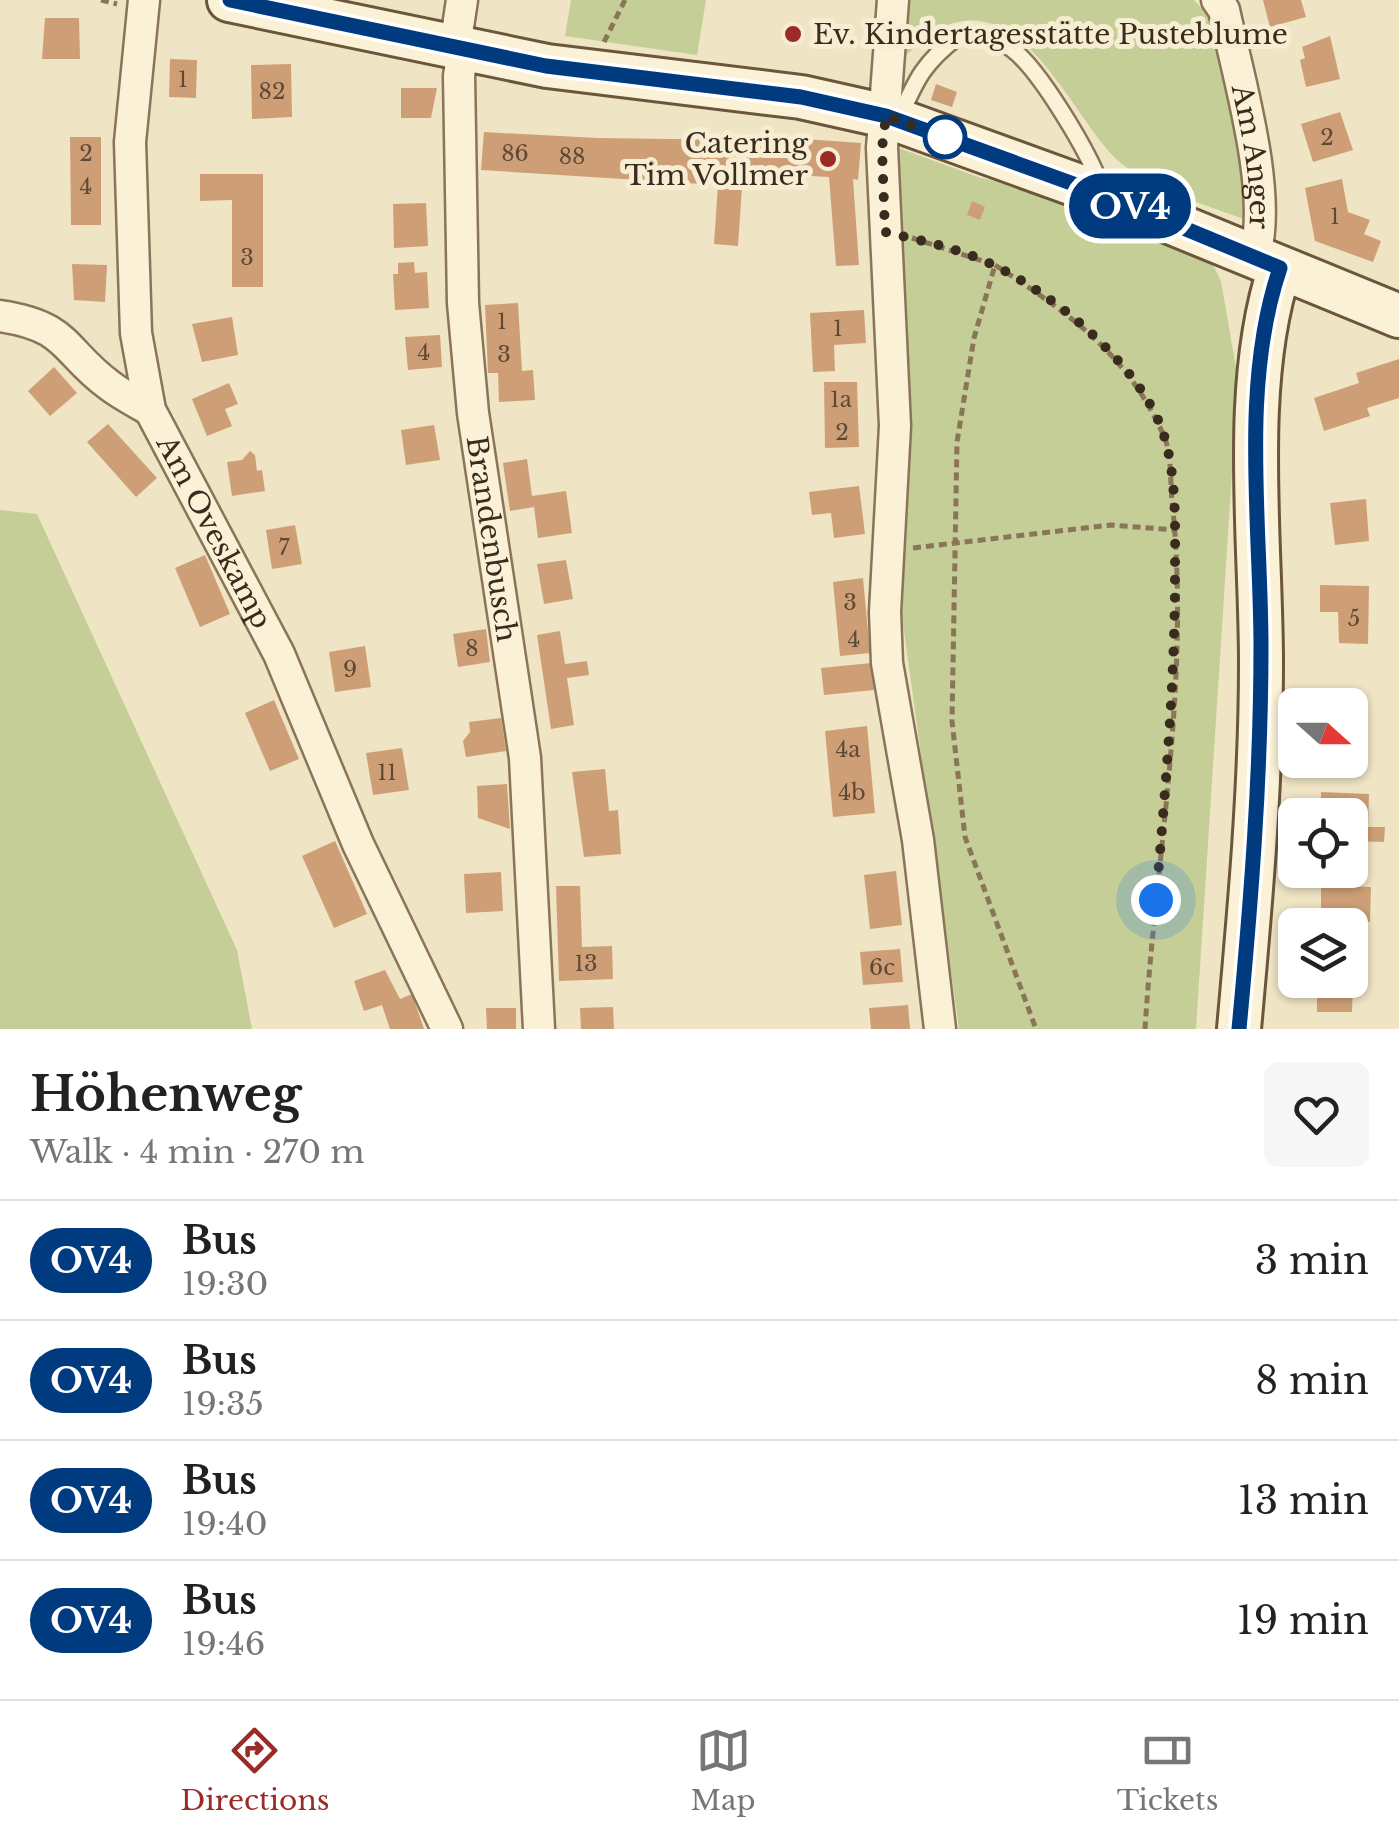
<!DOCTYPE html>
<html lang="en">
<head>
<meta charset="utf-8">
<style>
  :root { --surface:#fff; --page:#f6f6f6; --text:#222; --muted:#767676; --line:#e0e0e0; --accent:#9a2b27 }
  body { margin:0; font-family:"Libre Baskerville",serif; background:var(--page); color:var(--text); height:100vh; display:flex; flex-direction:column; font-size:38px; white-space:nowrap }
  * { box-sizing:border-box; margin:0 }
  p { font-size:32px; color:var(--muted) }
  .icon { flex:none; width:55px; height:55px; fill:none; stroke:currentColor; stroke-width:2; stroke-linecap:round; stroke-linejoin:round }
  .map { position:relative; height:1029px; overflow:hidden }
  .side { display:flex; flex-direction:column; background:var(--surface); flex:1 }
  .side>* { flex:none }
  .badge { padding:0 20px; border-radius:32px; font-size:35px; line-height:65px }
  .needle { width:65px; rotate:111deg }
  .fabs { position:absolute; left:1278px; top:688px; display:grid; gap:20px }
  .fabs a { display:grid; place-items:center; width:90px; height:90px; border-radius:15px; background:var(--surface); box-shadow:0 2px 8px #0004; font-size:50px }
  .you { position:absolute; width:50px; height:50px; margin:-25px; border:8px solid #fff; border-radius:50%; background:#1a73e8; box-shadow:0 0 0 15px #1a73e833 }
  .map>.badge { position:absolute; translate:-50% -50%; box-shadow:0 0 0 5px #fff }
  .round { display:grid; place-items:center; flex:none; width:105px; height:105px; border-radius:15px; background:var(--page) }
  .head { display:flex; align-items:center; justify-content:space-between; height:170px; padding:0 30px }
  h1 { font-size:48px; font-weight:700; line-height:75px }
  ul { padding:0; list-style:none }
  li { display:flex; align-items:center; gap:30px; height:120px; padding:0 30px; border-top:2px solid var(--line) }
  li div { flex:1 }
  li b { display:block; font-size:38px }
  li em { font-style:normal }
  li .badge { min-width:110px; font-weight:700; text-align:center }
  .menu { display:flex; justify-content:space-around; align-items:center; height:140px; border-top:2px solid var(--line); background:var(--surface); font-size:28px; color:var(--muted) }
  .menu a { display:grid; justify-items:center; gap:5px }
  .menu .on { color:var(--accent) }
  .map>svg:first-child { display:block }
  .green { fill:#c5ce96 }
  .building { fill:#ce9f77 }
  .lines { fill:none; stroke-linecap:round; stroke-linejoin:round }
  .lane-casing { stroke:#8a7559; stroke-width:20 }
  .street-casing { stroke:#8a7559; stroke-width:35 }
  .secondary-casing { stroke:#6b563c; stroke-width:48 }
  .path { stroke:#8a7559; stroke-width:5; stroke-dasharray:8 5; stroke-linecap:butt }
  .lane { stroke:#faf1d6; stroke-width:15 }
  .street { stroke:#faf1d6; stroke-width:30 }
  .secondary { stroke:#faf1d6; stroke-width:42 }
  .line-casing { stroke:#fff; stroke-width:22 }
  .line { stroke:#003b80; stroke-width:15 }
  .walk { stroke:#392c1e; stroke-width:10; stroke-dasharray:0 18 }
  .poi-dot { fill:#9a2b27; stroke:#f6edd2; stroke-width:4 }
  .stop-dot { fill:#fff; stroke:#003b80; stroke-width:5 }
  .labels { text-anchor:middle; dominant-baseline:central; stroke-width:10; stroke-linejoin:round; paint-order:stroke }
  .number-label { font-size:22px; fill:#5e4934 }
  .poi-label { font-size:28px; fill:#392c1e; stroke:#f6edd2; text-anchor:start }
  .street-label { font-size:28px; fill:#392c1e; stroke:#f6edd2 }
</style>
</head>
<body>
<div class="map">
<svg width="1399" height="1029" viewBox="0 0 1399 1029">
  <rect width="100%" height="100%" fill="#efe4c3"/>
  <!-- green -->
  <path class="green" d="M 571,0 L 706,0 L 697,55 L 565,36 Z
    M 908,0 L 1194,0 L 1216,24 L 1249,221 C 1207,205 1157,192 1122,164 C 1076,127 1032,1 953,23 C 936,28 916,48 902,58 Z
    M 893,146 L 981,178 L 1052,192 L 1209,257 L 1221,281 L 1238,380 L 1196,1029 L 959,1029 L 899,595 L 910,376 Z
    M 0,510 L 37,514 L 237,950 L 252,1029 L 0,1029 Z"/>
  <!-- building -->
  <path class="building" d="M 1263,0 L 1301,0 L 1306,17 L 1270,27 Z
    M 45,18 L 79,18 L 80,59 L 42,59 Z
    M 1330,36 L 1340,79 L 1306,87 L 1300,60 L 1305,58 L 1302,47 Z
    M 170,59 L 197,60 L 196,98 L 169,97 Z
    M 291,64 L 292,117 L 252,119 L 251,65 Z
    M 936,84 L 957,92 L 952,107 L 931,100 Z
    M 401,88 L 437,88 L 431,118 L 401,118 Z
    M 1340,112 L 1353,150 L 1313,162 L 1301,124 Z
    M 484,132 L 597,138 L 746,140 L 746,135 L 861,143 L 858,180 L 853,179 L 859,265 L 836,266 L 829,177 L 778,174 L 777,190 L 742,187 L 738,246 L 714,244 L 718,185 L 481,170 Z
    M 70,137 L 101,137 L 101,225 L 71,225 Z
    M 200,174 L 263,174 L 263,287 L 232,287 L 232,200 L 200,201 Z
    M 1342,179 L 1348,212 L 1370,220 L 1364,234 L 1381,241 L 1373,262 L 1315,241 L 1305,188 Z
    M 972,201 L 985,207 L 980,220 L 967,215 Z
    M 426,203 L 428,246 L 394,248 L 393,204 Z
    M 414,262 L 415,273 L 427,272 L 429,308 L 395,310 L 393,274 L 398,274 L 398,263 Z
    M 72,264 L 107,265 L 105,302 L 74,300 Z
    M 518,303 L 522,371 L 533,370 L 535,400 L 499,402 L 498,373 L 488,373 L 485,305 Z
    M 864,310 L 866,343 L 834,345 L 835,371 L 813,372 L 810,313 Z
    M 232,317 L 238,355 L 202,362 L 192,324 Z
    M 440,335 L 442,367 L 408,370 L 405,337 Z
    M 1399,359 L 1399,398 L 1367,408 L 1370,416 L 1324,431 L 1314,398 L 1359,383 L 1356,373 Z
    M 54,367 L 77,393 L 50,416 L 28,391 Z
    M 824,382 L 857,382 L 859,447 L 825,448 Z
    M 229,383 L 238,404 L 225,409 L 232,426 L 207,436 L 192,399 Z
    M 108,424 L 157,478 L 136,497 L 87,442 Z
    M 434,425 L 440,460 L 406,465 L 401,430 Z
    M 250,451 L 255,455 L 257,471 L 262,470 L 265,491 L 232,496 L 227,462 L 242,460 Z
    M 527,459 L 532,496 L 566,491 L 572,533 L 538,538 L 534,507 L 510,511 L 503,463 Z
    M 859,486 L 865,534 L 834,538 L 831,513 L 812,515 L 809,492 Z
    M 1366,499 L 1369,541 L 1335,545 L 1330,503 Z
    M 295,525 L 302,564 L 272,569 L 266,530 Z
    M 205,555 L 230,614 L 200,627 L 175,568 Z
    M 566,560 L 573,599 L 544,604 L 537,564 Z
    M 863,578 L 870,653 L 840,656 L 833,582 Z
    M 1320,585 L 1369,586 L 1368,644 L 1339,643 L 1338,612 L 1320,612 Z
    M 486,629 L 490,662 L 458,667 L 453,634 Z
    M 560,631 L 565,664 L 587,661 L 589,675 L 567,678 L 574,725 L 551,729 L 537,635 Z
    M 365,646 L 371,687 L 335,692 L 329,652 Z
    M 871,663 L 874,690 L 824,695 L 821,668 Z
    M 1331,695 L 1366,696 L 1365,738 L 1350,738 L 1350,705 L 1331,705 Z
    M 274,700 L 299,759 L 270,771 L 245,713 Z
    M 501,718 L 506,751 L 466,757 L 463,741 L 470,732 L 469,722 Z
    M 867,726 L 875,813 L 833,817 L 825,731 Z
    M 402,748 L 409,790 L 373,795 L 366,753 Z
    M 605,769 L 609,811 L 618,810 L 621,854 L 584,857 L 572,772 Z
    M 507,784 L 510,829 L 478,818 L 477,786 Z
    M 1321,792 L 1369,794 L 1368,827 L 1385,827 L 1384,842 L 1356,841 L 1357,827 L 1350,827 L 1350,815 L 1321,815 Z
    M 335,841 L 367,914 L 334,928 L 302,856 Z
    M 896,871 L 902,925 L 870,929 L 864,875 Z
    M 501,872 L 503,911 L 466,913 L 464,874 Z
    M 556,886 L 580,886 L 582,947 L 612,946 L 613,979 L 559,981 Z
    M 1321,886 L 1371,887 L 1370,922 L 1321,921 Z
    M 900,949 L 903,982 L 863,985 L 860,952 Z
    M 385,970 L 400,999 L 412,994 L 424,1029 L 390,1029 L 382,1005 L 364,1011 L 354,981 Z
    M 1317,982 L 1353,982 L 1352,1012 L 1317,1012 Z
    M 908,1005 L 910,1029 L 871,1029 L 869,1008 Z
    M 613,1007 L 614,1029 L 581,1029 L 580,1008 Z
    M 486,1008 L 516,1008 L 516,1029 L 487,1029 Z"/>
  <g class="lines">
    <!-- lane casing -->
    <g class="lane-casing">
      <path id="lane" d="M 899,119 C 916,79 924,62 960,35 C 978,35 997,38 1012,49 C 1040,70 1090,154 1101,187"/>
    </g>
    <!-- street casing -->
    <g class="street-casing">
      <g id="street">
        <path id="s1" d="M 144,0 L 130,142 L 136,333 L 150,410 L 279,654 L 358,844 L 447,1029"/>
        <path d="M 893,0 L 882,148 L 895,426 L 885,612 L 887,663 L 918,840 L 940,1029"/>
        <path id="s2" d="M 1217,0 L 1224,10 C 1238,76 1274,196 1254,258"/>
        <path d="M 455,47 L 462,0"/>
        <path id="s3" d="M 463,49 L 459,76 L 463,303 L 473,413 L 525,758 L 539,1029"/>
        <path d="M 0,316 C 69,326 63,351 109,385 C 122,395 136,402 150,410"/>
      </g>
    </g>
    <!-- secondary casing -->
    <g class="secondary-casing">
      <path id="secondary" d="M 229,0 L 547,66 L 801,97 L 886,116 L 1104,195 L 1399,316
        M 1239,1029 C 1250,907 1261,785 1261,663 C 1261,539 1241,384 1280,268"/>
    </g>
    <!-- path -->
    <path class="path" d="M 101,0 L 117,4
      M 604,42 L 625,0
      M 912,238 L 995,265 L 974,338 L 957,442 L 952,721 L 965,837 L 1036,1029
      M 995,265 C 1068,313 1126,352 1163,434 C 1172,452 1170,480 1172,501 C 1191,676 1156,855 1145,1029
      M 913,548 L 1111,525 L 1175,530"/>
    <!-- lane -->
    <use href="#lane" class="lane"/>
    <!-- street -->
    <use href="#street" class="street"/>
    <!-- secondary -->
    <use href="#secondary" class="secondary"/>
  </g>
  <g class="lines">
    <!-- line casing -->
    <g class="line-casing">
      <path id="line" d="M 230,0 L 546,66 L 801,97 L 886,116 L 1104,195 L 1280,268 C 1240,385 1261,525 1261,647 C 1261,775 1251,902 1239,1029"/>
    </g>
    <!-- line -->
    <use href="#line" class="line"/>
    <!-- walk -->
    <path class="walk" d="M 945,137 L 886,116 L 882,148 L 885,232 C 922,241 959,248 993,265 C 1056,295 1146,370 1165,439 C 1177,480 1175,532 1175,575 C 1175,684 1165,791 1156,900"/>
  </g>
  <!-- markers -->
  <g class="poi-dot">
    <circle cx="793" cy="34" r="10"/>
    <circle cx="828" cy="159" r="10"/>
  </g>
  <circle class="stop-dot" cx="945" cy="137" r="20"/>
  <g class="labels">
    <!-- number labels -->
    <g class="number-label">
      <text x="183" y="79">1</text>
      <text x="272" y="91">82</text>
      <text x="1327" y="137">2</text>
      <text x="86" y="153">2</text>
      <text x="515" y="153">86</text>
      <text x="572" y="156">88</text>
      <text x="86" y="186">4</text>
      <text x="1335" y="216">1</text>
      <text x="247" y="257">3</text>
      <text x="502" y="321">1</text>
      <text x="838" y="328">1</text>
      <text x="424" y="352">4</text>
      <text x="504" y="354">3</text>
      <text x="841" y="399">1a</text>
      <text x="842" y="432">2</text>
      <text x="284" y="547">7</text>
      <text x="850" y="602">3</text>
      <text x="1354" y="618">5</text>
      <text x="854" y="639">4</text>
      <text x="472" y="648">8</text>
      <text x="350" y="669">9</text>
      <text x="848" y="749">4a</text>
      <text x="387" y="772">11</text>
      <text x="852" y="792">4b</text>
      <text x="586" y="963">13</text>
      <text x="882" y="967">6c</text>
    </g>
    <!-- poi labels -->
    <g class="poi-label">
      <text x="813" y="34">Ev. Kindertagesstätte Pusteblume</text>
      <text x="808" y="143" text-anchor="end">Catering<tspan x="808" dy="32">Tim Vollmer</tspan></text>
    </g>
    <!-- street labels -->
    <g class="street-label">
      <text stroke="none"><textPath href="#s2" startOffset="162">Am Anger</textPath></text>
      <text stroke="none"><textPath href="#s1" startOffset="550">Am Oveskamp</textPath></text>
      <text stroke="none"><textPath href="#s3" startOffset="492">Brandenbusch</textPath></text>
    </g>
  </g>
</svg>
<div class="fabs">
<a><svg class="needle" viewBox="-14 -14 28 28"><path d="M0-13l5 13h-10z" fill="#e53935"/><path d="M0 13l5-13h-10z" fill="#767676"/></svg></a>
<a><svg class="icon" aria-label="locate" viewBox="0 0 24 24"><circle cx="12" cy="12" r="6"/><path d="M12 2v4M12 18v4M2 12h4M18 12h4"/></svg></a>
<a><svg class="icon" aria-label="layers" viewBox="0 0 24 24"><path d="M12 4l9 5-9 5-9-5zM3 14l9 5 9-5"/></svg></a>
</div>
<div class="you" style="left:1156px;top:900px"></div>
<b class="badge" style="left:1130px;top:206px;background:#003b80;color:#fff">OV4</b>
</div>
<section class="side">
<div class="head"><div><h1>Höhenweg</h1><p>Walk · 4 min · 270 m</p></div><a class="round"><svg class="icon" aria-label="heart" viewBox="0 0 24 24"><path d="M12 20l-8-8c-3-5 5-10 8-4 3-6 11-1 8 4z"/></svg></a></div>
<ul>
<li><span class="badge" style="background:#003b80;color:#fff">OV4</span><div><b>Bus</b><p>19:30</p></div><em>3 min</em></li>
<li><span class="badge" style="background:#003b80;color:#fff">OV4</span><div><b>Bus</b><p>19:35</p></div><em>8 min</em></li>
<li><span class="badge" style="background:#003b80;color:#fff">OV4</span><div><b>Bus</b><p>19:40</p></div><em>13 min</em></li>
<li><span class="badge" style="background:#003b80;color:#fff">OV4</span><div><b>Bus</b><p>19:46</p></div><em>19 min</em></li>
</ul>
</section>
<nav class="menu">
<a class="on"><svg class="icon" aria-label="directions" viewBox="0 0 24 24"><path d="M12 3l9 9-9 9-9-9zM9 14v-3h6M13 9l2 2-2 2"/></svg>Directions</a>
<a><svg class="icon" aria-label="map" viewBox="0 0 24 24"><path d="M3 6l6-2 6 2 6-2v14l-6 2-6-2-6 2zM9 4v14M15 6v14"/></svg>Map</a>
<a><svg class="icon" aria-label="tickets" viewBox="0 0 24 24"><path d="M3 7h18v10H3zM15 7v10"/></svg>Tickets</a>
</nav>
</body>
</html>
